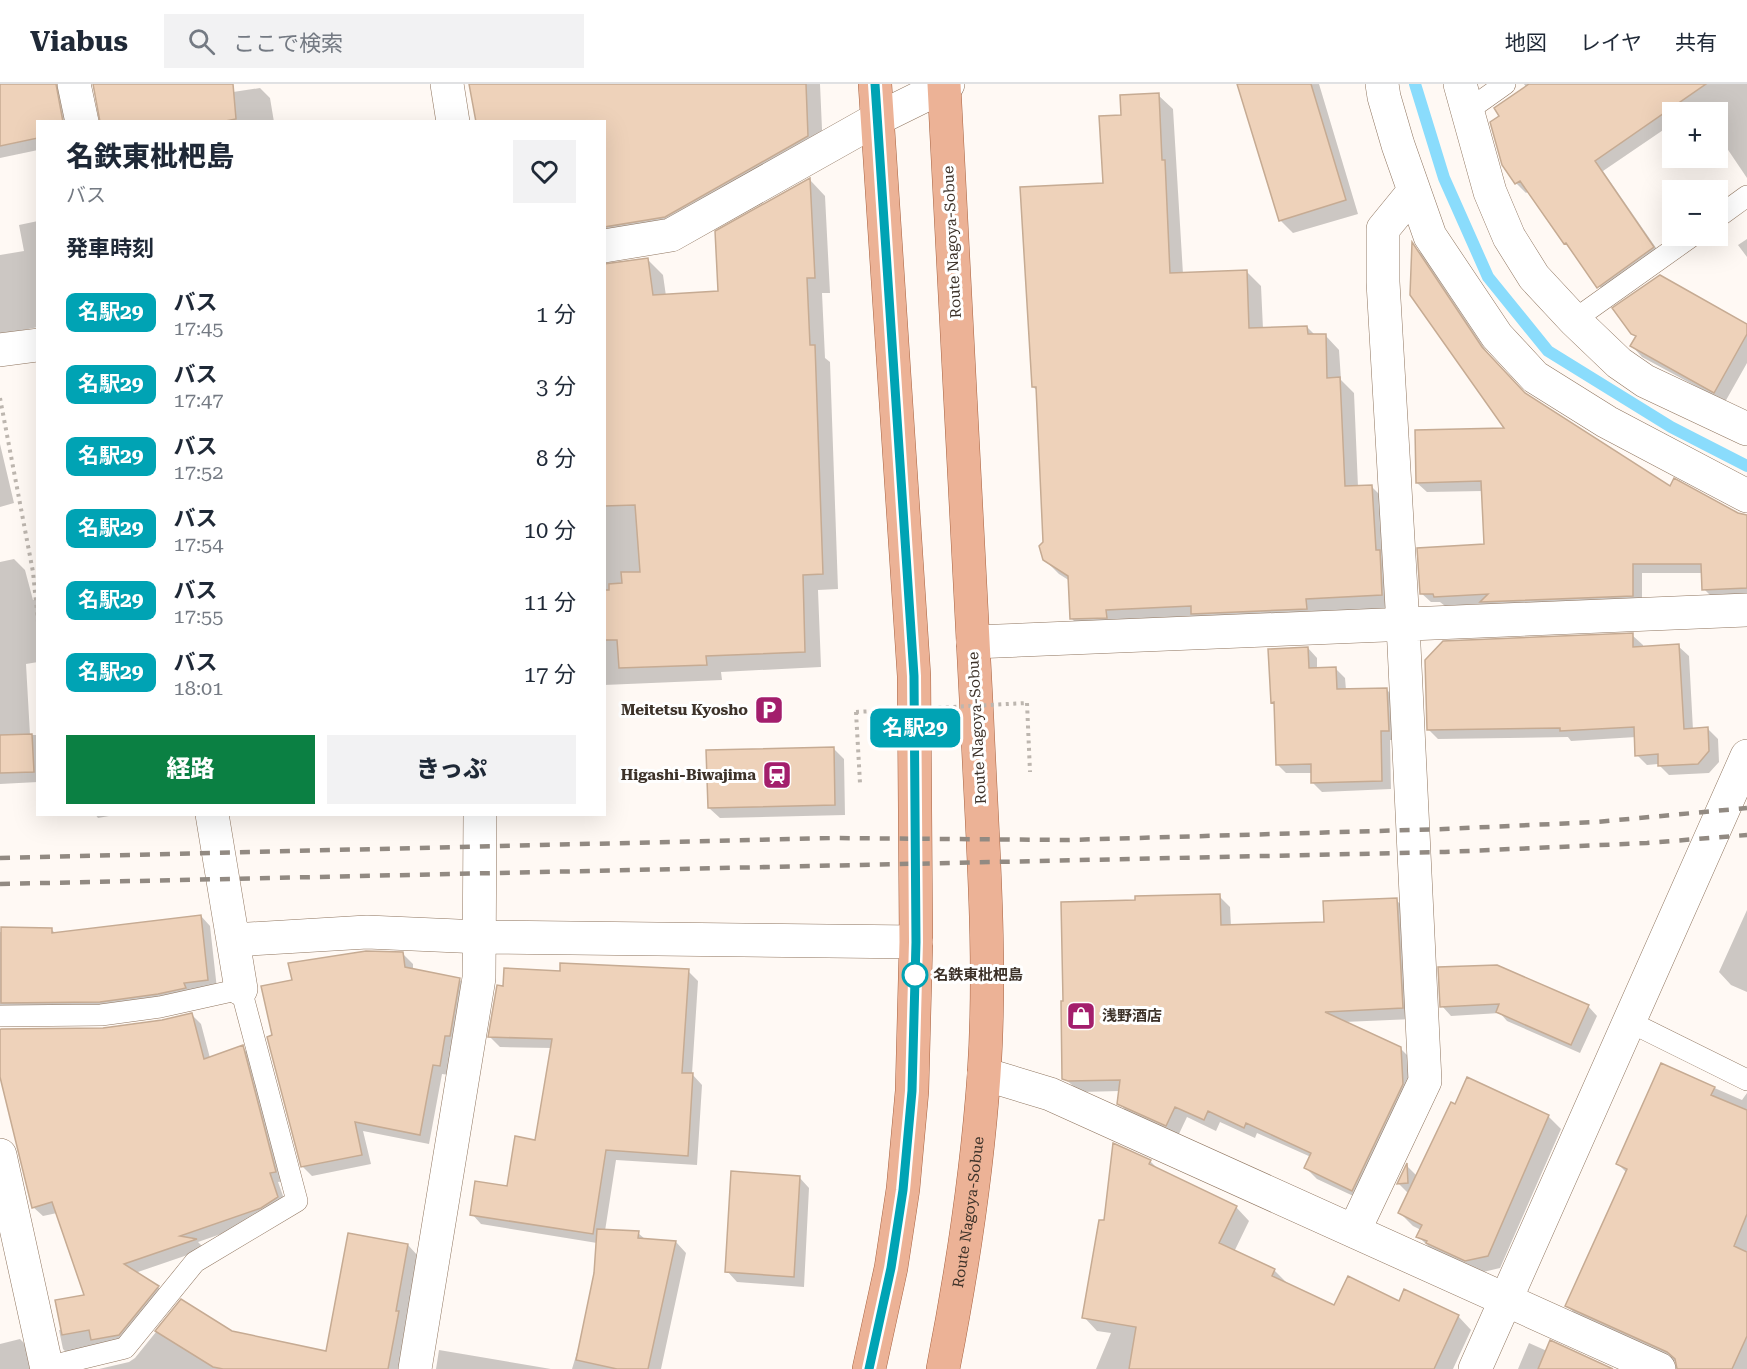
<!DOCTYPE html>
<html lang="ja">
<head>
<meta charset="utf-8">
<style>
  :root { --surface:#fff; --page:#f2f2f3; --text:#1f2937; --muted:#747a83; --line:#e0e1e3; --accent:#0b8043 }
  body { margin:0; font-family:"Roboto Serif","Noto Sans JP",serif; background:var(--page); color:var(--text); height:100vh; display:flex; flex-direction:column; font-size:22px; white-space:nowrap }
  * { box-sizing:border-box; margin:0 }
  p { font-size:20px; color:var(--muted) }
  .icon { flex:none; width:33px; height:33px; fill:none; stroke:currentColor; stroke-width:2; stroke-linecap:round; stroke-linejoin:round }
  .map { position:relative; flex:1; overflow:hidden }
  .panel { position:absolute; left:36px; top:36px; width:570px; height:696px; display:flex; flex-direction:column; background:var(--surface); border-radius:0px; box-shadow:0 6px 24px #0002 }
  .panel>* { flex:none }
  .badge { padding:0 12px; border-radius:9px; font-size:21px; line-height:39px }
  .buttons { position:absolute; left:1662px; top:18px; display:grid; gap:12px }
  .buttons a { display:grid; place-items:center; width:66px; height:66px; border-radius:0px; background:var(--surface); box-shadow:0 6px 24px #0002; font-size:30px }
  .map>.badge { position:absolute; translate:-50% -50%; box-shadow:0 0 0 3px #fff }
  h2 { padding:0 30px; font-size:22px; line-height:54px }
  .round { display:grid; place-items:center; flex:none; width:63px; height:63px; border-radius:0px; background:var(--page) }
  .summary { display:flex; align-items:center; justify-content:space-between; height:102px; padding:0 30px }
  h1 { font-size:28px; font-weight:800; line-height:45px }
  .button { display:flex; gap:12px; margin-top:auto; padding:12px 30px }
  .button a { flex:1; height:69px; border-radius:0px; background:var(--accent); color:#fff; font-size:24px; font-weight:800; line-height:69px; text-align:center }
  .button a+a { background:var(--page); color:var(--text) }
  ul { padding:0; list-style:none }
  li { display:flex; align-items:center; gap:18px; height:72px; padding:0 30px }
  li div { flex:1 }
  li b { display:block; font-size:22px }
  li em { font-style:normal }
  li .badge { min-width:66px; font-weight:700; text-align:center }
  header { display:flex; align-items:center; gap:36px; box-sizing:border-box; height:84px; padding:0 30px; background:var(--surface); border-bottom:2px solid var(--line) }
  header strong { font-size:28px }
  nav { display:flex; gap:33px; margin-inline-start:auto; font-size:21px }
  .search { width:420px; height:54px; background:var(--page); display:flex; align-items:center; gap:15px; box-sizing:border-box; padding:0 21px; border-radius:0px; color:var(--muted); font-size:22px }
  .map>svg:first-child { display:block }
  .shadow { fill:#0003 }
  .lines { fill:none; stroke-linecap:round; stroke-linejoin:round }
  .stream { stroke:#8adcfc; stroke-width:12 }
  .building { fill:#eed2ba; stroke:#c6ab93; stroke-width:1.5 }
  .lane-casing { stroke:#8f755f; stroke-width:22 }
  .street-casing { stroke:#8f755f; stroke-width:34 }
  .secondary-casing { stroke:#8f755f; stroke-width:34 }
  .primary-casing { stroke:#a76342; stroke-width:34 }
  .path { stroke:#bdb6af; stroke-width:4; stroke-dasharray:3 4.5; stroke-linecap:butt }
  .lane { stroke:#fff; stroke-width:21 }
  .street { stroke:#fff; stroke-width:33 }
  .secondary { stroke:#fff; stroke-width:33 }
  .primary { stroke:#ecb296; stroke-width:33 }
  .rail { stroke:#928a82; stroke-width:4.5; stroke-dasharray:10 10; stroke-linecap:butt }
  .path-bridge { stroke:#bdb6af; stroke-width:4; stroke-dasharray:3 4.5; stroke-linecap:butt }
  .line-casing { stroke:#fff; stroke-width:14 }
  .line { stroke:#00a3b4; stroke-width:9 }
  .stop-dot { fill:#fff; stroke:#00a3b4; stroke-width:3 }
  .labels { text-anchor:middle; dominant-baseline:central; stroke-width:6; stroke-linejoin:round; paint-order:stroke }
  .street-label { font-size:15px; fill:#3d3229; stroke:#fff }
  .poi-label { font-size:15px; font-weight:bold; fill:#3d3229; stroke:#fff; text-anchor:end }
  .stop-label { font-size:15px; font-weight:bold; fill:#3d3229; stroke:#fff; text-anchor:start }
</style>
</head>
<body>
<header>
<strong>Viabus</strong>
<div class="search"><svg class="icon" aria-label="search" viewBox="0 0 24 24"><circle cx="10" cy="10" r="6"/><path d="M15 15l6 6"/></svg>ここで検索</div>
<nav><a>地図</a><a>レイヤ</a><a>共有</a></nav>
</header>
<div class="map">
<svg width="1747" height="1285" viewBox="0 0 1747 1285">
  <rect width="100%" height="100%" fill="#fff9f4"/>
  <!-- shadow -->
  <path class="shadow" d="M 0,0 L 70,0 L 71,38 L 38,38 L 38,66 L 0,74 Z
    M 95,0 L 218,0 L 220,10 L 260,4 L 270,14 L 274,38 L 101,38 Z
    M 472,0 L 820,0 L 823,68 L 604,168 L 604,38 Z
    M 1239,0 L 1319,0 L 1358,130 L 1293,149 L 1280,136 Z
    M 1524,0 L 1747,0 L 1747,94 L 1718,51 L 1718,28 L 1702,28 L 1698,22 L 1688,28 L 1672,28 L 1672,40 L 1603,87 L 1663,174 L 1608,213 L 1565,159 L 1529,107 L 1526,109 L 1516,99 L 1503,81 L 1501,32 L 1526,3 Z
    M 1158,11 L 1173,25 L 1183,190 L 1246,187 L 1261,202 L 1263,245 L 1307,243 L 1315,251 L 1325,251 L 1339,266 L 1341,296 L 1354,309 L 1358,403 L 1372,403 L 1386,417 L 1396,525 L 1086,549 L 1071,534 L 1070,497 L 1059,490 L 1044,475 L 1038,307 L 1033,303 L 1104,101 L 1122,32 Z
    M 810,96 L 825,112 L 830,209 L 822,209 L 825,274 L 830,278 L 838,505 L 818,506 L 821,583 L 721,588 L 722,596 L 604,601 L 604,182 L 647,175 L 663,191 L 666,212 L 720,209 Z
    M 38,137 L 38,243 L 0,251 L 0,171 L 24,167 L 19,141 Z
    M 1747,155 L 1747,173 L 1738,161 Z
    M 1414,162 L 1422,170 L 1491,274 L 1526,311 L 1671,404 L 1747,432 L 1747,513 L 1714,515 L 1704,505 L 1703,489 L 1642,489 L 1642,521 L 1492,527 L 1484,520 L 1445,522 L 1440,518 L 1431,518 L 1421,509 L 1486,461 L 1483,407 L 1427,408 L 1417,399 L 1506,345 Z
    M 1747,241 L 1747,279 L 1725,318 L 1642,273 L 1632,262 L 1637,254 L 1632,249 Z
    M 0,360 L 14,419 L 0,423 Z
    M 14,475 L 25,486 L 33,516 L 38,515 L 38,578 L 26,580 L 30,651 L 38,651 L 38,698 L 0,700 L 0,478 Z
    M 1632,551 L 1643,561 L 1643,564 L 1678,562 L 1689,572 L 1693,646 L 1708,645 L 1718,655 L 1719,678 L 1709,689 L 1669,691 L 1658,680 L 1647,681 L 1637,671 L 1636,653 L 1571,657 L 1568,653 L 1438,655 L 1428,645 Z
    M 1308,564 L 1317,574 L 1317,586 L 1336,585 L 1345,594 L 1346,606 L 1387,606 L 1396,615 L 1398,656 L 1390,656 L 1391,705 L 1322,708 L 1313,699 L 1312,689 L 1286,689 L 1277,680 L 1276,621 L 1272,618 Z
    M 833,664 L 844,675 L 845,731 L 720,734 L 709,724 Z
    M 95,730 L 120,730 L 98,734 Z
    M 1219,812 L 1230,823 L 1231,842 L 1326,839 L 1396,816 L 1408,827 L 1413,935 L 1344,938 L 1400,964 L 1412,976 L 1414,1012 L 1364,1117 L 1317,1095 L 1306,1084 L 1311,1073 L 1257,1049 L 1255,1054 L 1220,1038 L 1216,1047 L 1187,1033 L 1178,1052 L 1130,1031 L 1119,1019 L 1120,1007 L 1080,1008 L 1064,994 L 1137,818 Z
    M 1747,826 L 1747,908 L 1731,901 L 1719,888 Z
    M 201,832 L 210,842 L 217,905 L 194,914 L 0,934 L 0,848 L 51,845 L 56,850 Z
    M 403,870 L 413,880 L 413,886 L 459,895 L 469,905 L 449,991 L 442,990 L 429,1060 L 363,1047 L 371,1080 L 312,1092 L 302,1082 Z
    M 1440,885 L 1588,922 L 1597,932 L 1580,969 L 1507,937 L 1500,929 L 1451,932 L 1442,922 Z
    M 688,887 L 698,897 L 692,990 L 702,1001 L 697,1081 L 616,1076 L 605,1147 L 638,1149 L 646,1156 L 676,1158 L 686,1169 L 661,1285 L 572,1285 L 581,1255 L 596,1189 L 597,1159 L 481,1140 L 472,1130 L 508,1104 L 536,1057 L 552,964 L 500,963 L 490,953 L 505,904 L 561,888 Z
    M 192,931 L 201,940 L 210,974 L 242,963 L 252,973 L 285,1097 L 278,1098 L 287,1123 L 270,1133 L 198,1158 L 205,1165 L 135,1189 L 158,1203 L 167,1212 L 127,1262 L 73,1275 L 63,1265 L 59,1246 L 63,1246 L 86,1212 L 57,1129 L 43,1132 L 33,1123 L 0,987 L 0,946 L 101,945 L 162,937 Z
    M 1662,981 L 1742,1016 L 1747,1009 L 1747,1285 L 1679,1285 L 1678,1279 L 1580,1234 L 1567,1222 L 1627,1089 L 1618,1080 Z
    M 1548,1032 L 1561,1045 L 1500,1184 L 1479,1189 L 1431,1165 L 1418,1152 L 1421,1146 L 1413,1142 L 1400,1129 L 1409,1110 L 1399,1100 L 1407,1082 L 1417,1092 Z
    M 1150,1077 L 1160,1087 L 1236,1123 L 1249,1137 L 1234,1168 L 1274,1186 L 1288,1200 L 1335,1223 L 1399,1219 L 1458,1232 L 1471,1246 L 1453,1285 L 1096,1285 L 1111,1249 L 1097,1247 L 1084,1233 L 1105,1138 Z
    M 799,1093 L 809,1104 L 804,1203 L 737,1198 L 727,1187 Z
    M 408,1161 L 418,1172 L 408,1285 L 99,1285 L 129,1278 L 135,1274 L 181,1217 L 232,1248 L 327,1268 Z
    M 20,1255 L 31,1266 L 35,1285 L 0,1285 L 0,1260 Z
    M 1529,1259 L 1547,1267 L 1610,1285 L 1518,1285 Z
    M 439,1266 L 551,1285 L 436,1285 Z"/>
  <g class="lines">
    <!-- stream -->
    <path class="stream" d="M 1415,0 L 1444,94 L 1488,193 L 1548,267 L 1671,343 L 1747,382"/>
  </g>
  <!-- building -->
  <path class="building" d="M 0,0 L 56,0 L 63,38 L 38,38 L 38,54 L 0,62 Z
    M 93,0 L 233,0 L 236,35 L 220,38 L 100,38 Z
    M 469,0 L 806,0 L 808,52 L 665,133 L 604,143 L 604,38 L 476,38 Z
    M 1237,0 L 1311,0 L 1346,116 L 1279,137 Z
    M 1529,0 L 1706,0 L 1595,77 L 1654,163 L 1597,204 L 1566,159 L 1564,160 L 1520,97 L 1515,100 L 1502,81 L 1490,38 L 1499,32 L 1494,24 Z
    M 1159,9 L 1162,76 L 1165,76 L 1170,189 L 1247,186 L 1249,244 L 1307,242 L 1308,250 L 1326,250 L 1327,294 L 1340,293 L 1345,402 L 1372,401 L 1376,466 L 1380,466 L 1382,511 L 1306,515 L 1307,525 L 1191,530 L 1191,522 L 1106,526 L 1107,534 L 1070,535 L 1068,492 L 1043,476 L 1039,462 L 1043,458 L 1036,303 L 1032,303 L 1020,103 L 1103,99 L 1099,32 L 1121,31 L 1120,11 Z
    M 810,94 L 815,194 L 807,194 L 810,261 L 815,261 L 823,490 L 803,491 L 805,568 L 706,572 L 707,581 L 619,584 L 617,556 L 604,556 L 604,506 L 609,506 L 609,500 L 622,499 L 621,488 L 640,488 L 635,421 L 604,422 L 604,180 L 648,174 L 653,211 L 718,207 L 715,147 Z
    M 1412,158 L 1482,263 L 1525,309 L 1670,402 L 1674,394 L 1738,429 L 1747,431 L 1747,504 L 1702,506 L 1701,480 L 1633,480 L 1633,512 L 1480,518 L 1488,510 L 1434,513 L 1433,510 L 1420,510 L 1417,464 L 1484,460 L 1481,397 L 1416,399 L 1415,346 L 1504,344 L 1410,211 Z
    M 1660,191 L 1747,240 L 1747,250 L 1714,309 L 1630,262 L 1636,252 L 1631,250 L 1612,224 Z
    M 1633,549 L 1633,563 L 1679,560 L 1684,645 L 1708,643 L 1709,667 L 1698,680 L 1658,682 L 1658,670 L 1635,672 L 1634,643 L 1560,647 L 1560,644 L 1427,646 L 1425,576 L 1443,557 Z
    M 1308,563 L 1309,584 L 1336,583 L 1337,605 L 1387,604 L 1389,647 L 1381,647 L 1382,697 L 1311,699 L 1311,680 L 1276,681 L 1274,618 L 1271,619 L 1268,565 Z
    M 32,650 L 34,688 L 0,689 L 0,651 Z
    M 834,663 L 835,721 L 708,724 L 706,666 Z
    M 1220,810 L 1221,841 L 1324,838 L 1323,817 L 1397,814 L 1403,924 L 1325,928 L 1401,963 L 1403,1000 L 1352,1107 L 1304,1084 L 1311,1069 L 1246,1039 L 1244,1044 L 1208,1027 L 1204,1036 L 1175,1023 L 1166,1042 L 1117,1020 L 1120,996 L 1068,997 L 1062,995 L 1061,917 L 1063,917 L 1061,818 L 1135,816 L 1135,812 Z
    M 201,831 L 208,896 L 184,899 L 186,904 L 158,910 L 100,918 L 1,919 L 1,843 L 52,844 L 52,849 Z
    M 366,867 L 403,868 L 405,883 L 460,894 L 450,952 L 445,952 L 440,982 L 433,981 L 420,1051 L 355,1038 L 362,1071 L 301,1083 L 267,953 L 272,951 L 261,902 L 292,896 L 288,879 Z
    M 560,879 L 689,885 L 682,989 L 693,989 L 688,1072 L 606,1066 L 593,1150 L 470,1131 L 475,1097 L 507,1102 L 515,1052 L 535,1056 L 552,955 L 488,953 L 497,901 L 503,902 L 504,884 L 560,887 Z
    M 1497,881 L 1589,921 L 1571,961 L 1496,928 L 1499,920 L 1440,923 L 1438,883 Z
    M 192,929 L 204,975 L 243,961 L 276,1088 L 270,1089 L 278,1113 L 261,1124 L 180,1152 L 197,1155 L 124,1180 L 159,1202 L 119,1251 L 91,1256 L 89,1246 L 62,1251 L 55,1216 L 84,1211 L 52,1118 L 32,1124 L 0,993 L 0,946 L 1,945 L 103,944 L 162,936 Z
    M 1661,979 L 1715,1003 L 1711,1011 L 1747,1026 L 1747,1130 L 1734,1162 L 1747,1168 L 1747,1252 L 1732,1285 L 1677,1285 L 1675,1275 L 1667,1268 L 1565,1222 L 1627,1085 L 1616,1080 Z
    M 1467,993 L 1549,1031 L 1488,1172 L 1465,1177 L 1426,1159 L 1427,1157 L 1416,1153 L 1422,1141 L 1398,1129 L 1451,1018 L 1455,1020 Z
    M 1113,1059 L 1151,1076 L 1149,1080 L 1237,1122 L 1219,1159 L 1275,1185 L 1272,1192 L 1334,1221 L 1348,1192 L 1399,1217 L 1404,1205 L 1459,1231 L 1434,1285 L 1129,1285 L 1136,1243 L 1082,1234 L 1099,1136 L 1104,1136 Z
    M 1407,1079 L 1408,1099 L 1397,1100 Z
    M 731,1087 L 800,1092 L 794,1193 L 725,1188 Z
    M 597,1145 L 639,1147 L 638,1154 L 676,1157 L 648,1285 L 617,1285 L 576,1276 L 594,1189 Z
    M 348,1149 L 408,1160 L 396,1227 L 399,1227 L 388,1285 L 223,1285 L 213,1283 L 155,1247 L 181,1215 L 232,1247 L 326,1267 Z
    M 1550,1256 L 1613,1285 L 1538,1285 Z"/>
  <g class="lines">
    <!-- lane casing -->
    <g class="lane-casing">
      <path id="lane" d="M 1467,27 L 1505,0
        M 1718,133 L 1747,112
        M 1574,236 L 1692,152
        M 0,932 L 101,931 L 160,923 L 241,905 L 297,1117 L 195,1178 L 125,1264 L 47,1283
        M 1630,938 L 1747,996"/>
    </g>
    <!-- street casing -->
    <g class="street-casing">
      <path id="street" d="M 74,0 L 82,38
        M 447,0 L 453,38
        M 1382,0 L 1384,13 L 1398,61 L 1430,152 L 1497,252 L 1535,293 L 1607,338 L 1747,412
        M 1460,0 L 1490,108 L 1509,153 L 1534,193 L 1574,236 L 1619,279 L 1645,297 L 1747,345
        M 604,162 L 671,151 L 877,35 L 948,0
        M 0,266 L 38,261
        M 973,558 L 1747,526
        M 212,730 L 241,905
        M 233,856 L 367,848 L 481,853 L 916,858
        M 984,990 L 1050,1010 L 1659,1285
        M 0,1071 L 47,1285
        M 1354,1147 L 1425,997 L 1403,541 L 1383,198 L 1383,145 L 1414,107
        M 415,1285 L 479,894 L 480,730"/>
    </g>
    <!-- secondary casing -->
    <g class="secondary-casing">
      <path id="secondary" d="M 1475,1285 L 1747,672"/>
    </g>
    <!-- primary casing -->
    <g class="primary-casing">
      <g id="primary">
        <path d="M 869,1285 L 891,1184 L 903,1105 L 912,1007 L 916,858 L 914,592 L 875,0"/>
        <path id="s1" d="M 943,1285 C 962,1188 977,1089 984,990 C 992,872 982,752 977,634 C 967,423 954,211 944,0"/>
      </g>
    </g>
    <!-- path -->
    <path class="path" d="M 0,314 L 33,488 L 38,538
      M 1027,619 L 1030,688
      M 856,628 L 860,699"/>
    <!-- lane -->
    <use href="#lane" class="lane"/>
    <!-- street -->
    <use href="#street" class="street"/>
    <!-- secondary -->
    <use href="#secondary" class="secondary"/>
    <!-- primary -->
    <use href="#primary" class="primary"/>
    <!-- rail -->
    <path class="rail" d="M 0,774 L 835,754 L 1067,756 L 1444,745 L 1596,738 L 1747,724
      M 0,800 L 1445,768 L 1647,759 L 1747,751"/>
    <!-- path-bridge -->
    <path class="path-bridge" d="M 856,628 L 1027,619"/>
  </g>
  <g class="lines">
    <!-- line casing -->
    <g class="line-casing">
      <path id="line" d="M 869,1285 L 891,1184 L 903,1106 L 912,1007 L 916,858 L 914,592 L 875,0"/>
    </g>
    <!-- line -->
    <use href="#line" class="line"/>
  </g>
  <!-- icons -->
  <defs>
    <g id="parking-square" transform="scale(1.5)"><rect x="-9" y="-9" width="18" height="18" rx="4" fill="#a31e6c" stroke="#fff"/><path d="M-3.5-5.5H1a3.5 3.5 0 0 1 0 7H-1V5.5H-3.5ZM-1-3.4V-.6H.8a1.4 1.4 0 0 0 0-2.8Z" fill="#fff"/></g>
    <g id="station-square" transform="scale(1.5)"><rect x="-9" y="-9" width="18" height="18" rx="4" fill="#a31e6c" stroke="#fff"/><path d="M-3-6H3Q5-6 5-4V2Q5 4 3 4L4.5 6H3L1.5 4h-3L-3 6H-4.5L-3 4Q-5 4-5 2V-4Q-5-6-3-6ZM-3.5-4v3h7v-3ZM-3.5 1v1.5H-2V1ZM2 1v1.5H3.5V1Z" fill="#fff"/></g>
    <g id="shop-square" transform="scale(1.5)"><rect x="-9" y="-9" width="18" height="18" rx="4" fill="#a31e6c" stroke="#fff"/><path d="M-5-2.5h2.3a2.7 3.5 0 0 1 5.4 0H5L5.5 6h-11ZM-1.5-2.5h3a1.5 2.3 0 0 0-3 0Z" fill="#fff"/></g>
  </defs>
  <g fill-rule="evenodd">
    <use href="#parking-square" x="769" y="626"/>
    <use href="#station-square" x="777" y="691"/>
    <use href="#shop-square" x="1081" y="932"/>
  </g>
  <!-- markers -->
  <circle class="stop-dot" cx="915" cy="891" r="12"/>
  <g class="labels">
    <!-- street labels -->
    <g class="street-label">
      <text transform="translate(952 158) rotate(-93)">Route Nagoya-Sobue</text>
      <text transform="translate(977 644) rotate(-93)">Route Nagoya-Sobue</text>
      <text stroke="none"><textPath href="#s1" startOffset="159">Route Nagoya-Sobue</textPath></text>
    </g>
    <!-- poi labels -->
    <g class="poi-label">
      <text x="748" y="626">Meitetsu Kyosho</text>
      <text x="756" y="691">Higashi-Biwajima</text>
      <text x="1102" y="932" text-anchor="start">浅野酒店</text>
    </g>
    <!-- stop labels -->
    <g class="stop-label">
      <text x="933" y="891">名鉄東枇杷島</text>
    </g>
  </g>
</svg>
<div class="buttons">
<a>+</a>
<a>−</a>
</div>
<b class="badge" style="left:915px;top:644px;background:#00a3b4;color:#fff">名駅29</b>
<section class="panel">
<div class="summary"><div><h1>名鉄東枇杷島</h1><p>バス</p></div><a class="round"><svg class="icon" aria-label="heart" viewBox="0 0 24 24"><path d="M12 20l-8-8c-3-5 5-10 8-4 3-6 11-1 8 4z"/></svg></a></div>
<h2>発車時刻</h2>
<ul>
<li><span class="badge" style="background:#00a3b4;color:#fff">名駅29</span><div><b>バス</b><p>17:45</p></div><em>1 分</em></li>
<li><span class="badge" style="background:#00a3b4;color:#fff">名駅29</span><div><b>バス</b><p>17:47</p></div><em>3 分</em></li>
<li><span class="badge" style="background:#00a3b4;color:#fff">名駅29</span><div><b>バス</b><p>17:52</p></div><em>8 分</em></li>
<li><span class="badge" style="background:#00a3b4;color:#fff">名駅29</span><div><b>バス</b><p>17:54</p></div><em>10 分</em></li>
<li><span class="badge" style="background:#00a3b4;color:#fff">名駅29</span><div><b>バス</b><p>17:55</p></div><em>11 分</em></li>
<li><span class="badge" style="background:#00a3b4;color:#fff">名駅29</span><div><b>バス</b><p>18:01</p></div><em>17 分</em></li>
</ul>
<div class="button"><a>経路</a><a>きっぷ</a></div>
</section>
</div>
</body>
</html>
